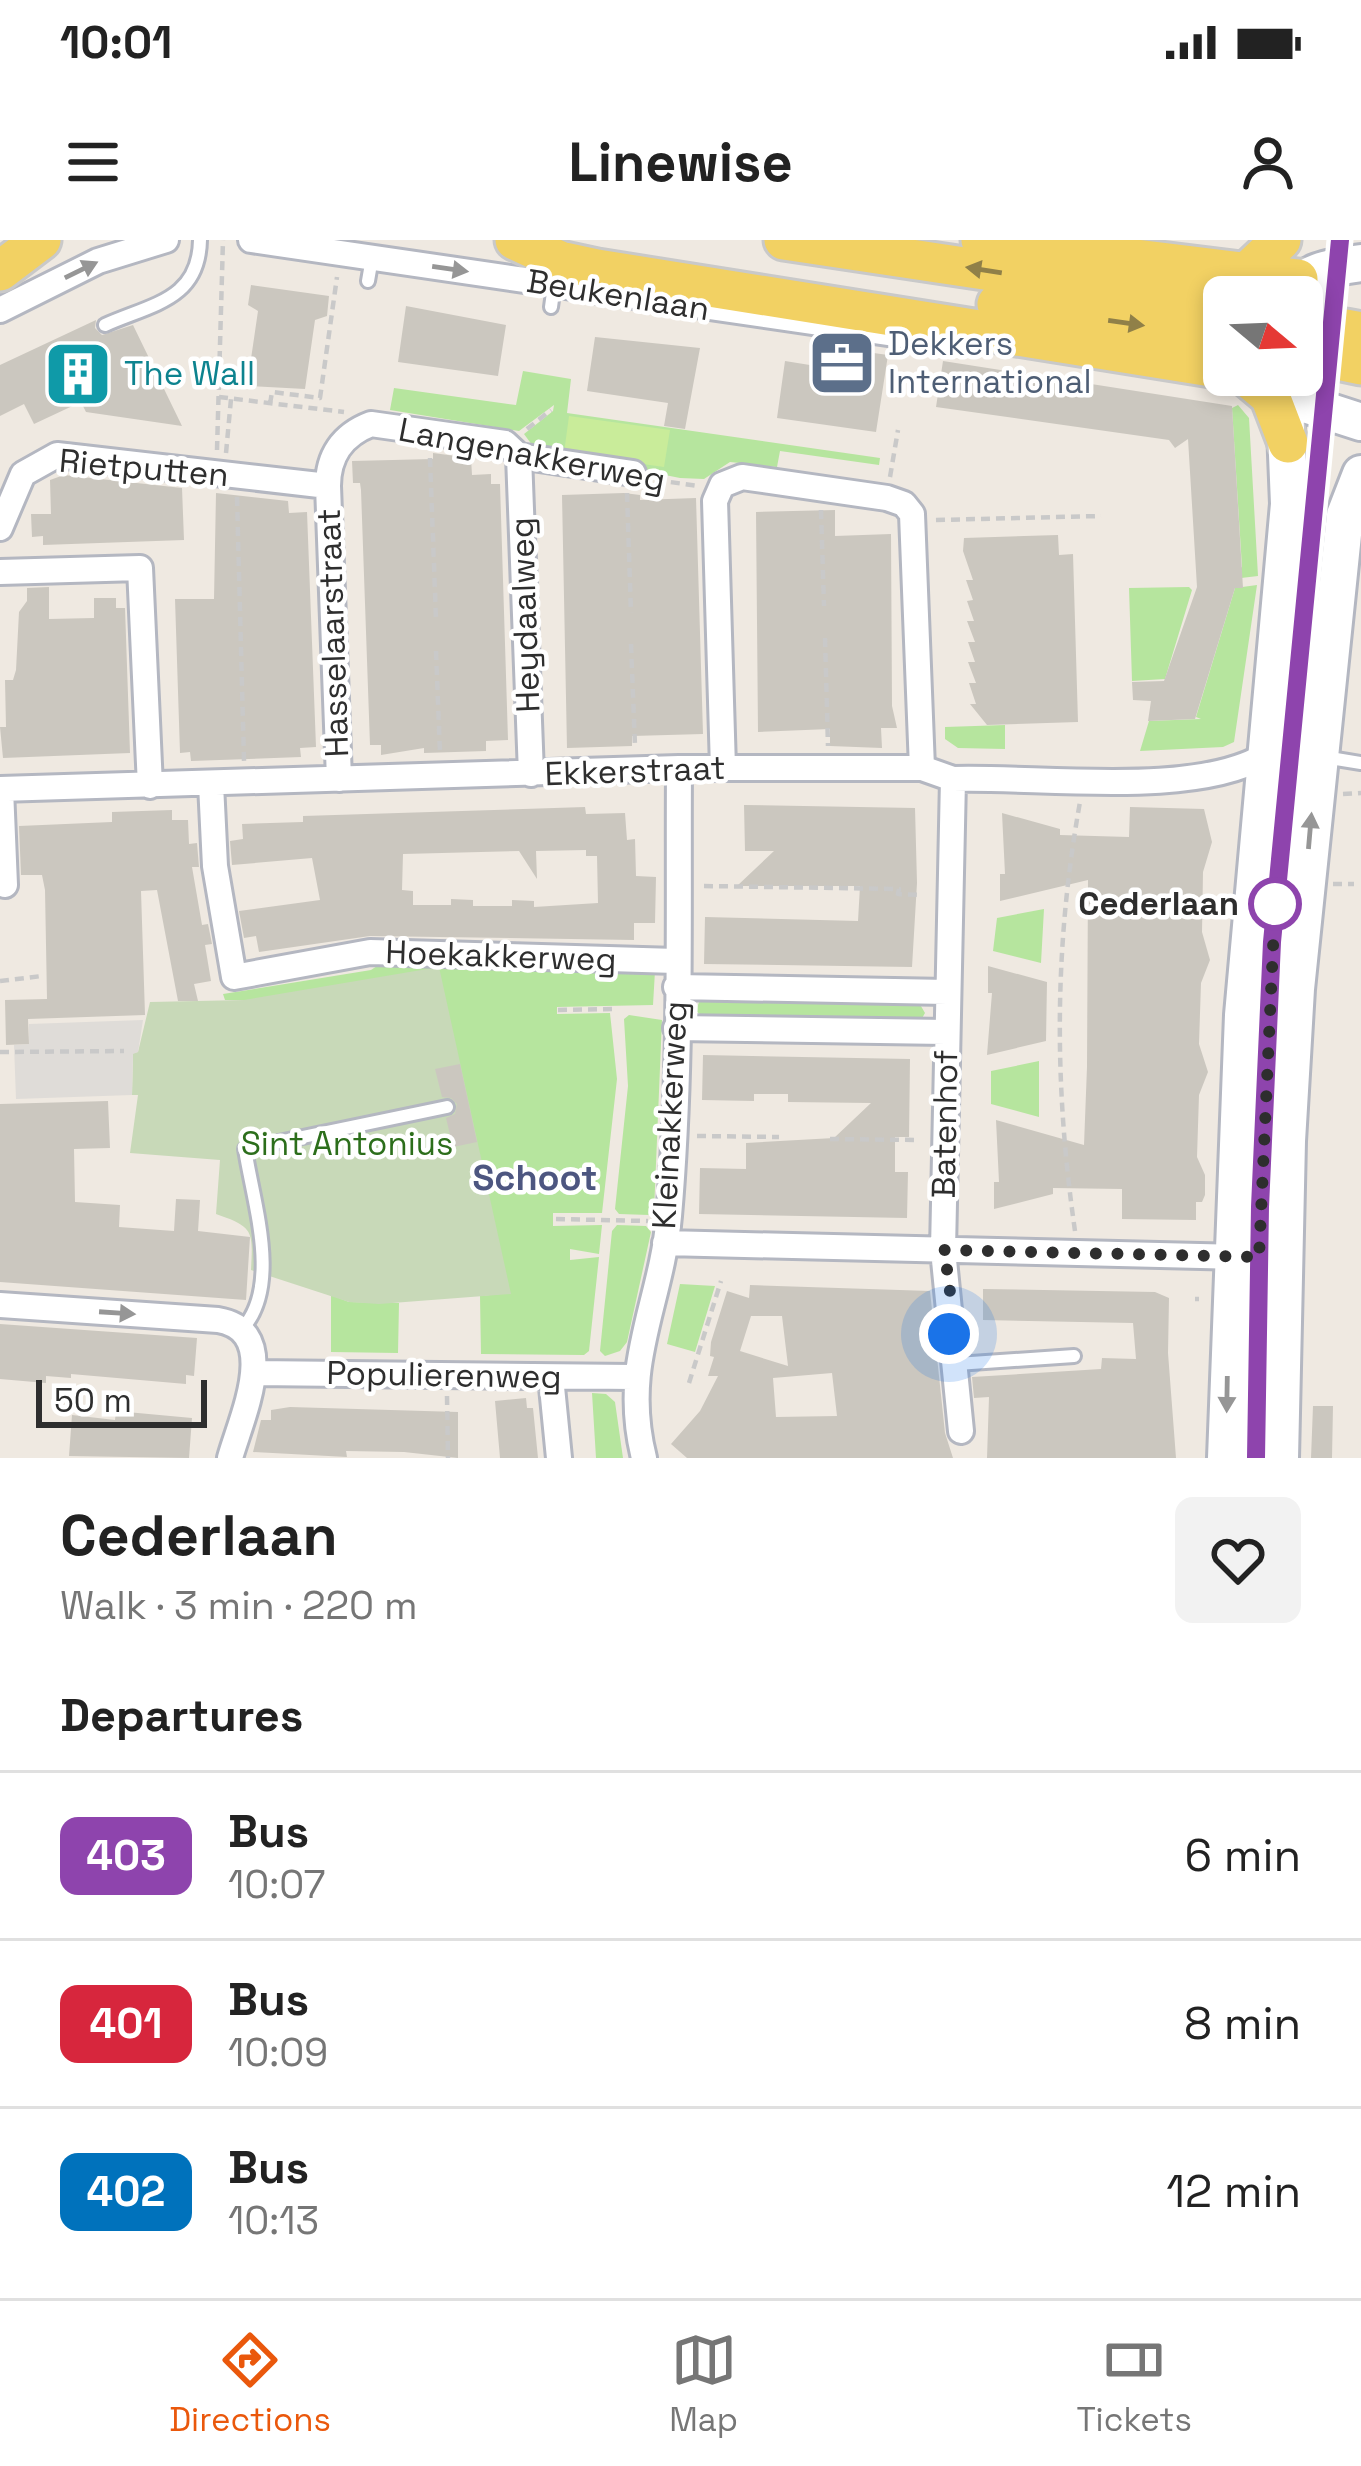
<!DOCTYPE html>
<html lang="en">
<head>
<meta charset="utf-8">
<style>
  :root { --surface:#fff; --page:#f2f2f2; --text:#222; --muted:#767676; --line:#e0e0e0; --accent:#ea580c }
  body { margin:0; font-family:"Space Grotesk",sans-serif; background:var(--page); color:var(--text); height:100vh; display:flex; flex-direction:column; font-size:45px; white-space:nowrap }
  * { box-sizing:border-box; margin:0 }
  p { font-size:39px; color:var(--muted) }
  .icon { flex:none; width:66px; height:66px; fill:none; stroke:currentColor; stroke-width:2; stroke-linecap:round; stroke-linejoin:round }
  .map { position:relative; height:1218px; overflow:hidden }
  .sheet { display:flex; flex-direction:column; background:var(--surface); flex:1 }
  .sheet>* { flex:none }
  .badge { padding:0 24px; border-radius:18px; font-size:42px; line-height:78px }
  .needle { width:78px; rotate:109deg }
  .controls { position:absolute; left:1203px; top:36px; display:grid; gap:24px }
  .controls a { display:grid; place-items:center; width:120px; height:120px; border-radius:18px; background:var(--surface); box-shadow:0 6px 18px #0003; font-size:60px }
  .scale { position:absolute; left:36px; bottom:30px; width:171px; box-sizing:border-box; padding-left:12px; border:6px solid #2e2e2e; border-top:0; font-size:33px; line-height:42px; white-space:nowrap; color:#2e2e2e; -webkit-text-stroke:9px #fff; paint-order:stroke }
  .you { position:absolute; width:60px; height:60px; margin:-30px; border:9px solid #fff; border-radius:50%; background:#1a73e8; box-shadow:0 0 0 18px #1a73e833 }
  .map>.badge { position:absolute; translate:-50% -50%; box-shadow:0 0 0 6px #fff }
  h2 { padding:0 60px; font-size:45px; line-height:108px }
  .round { display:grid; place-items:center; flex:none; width:126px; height:126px; border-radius:18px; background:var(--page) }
  .summary { display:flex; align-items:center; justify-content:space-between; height:204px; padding:0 60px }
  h1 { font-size:57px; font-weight:600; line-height:90px }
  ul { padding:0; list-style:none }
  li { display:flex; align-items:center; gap:36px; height:168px; padding:0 60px; border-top:3px solid var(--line) }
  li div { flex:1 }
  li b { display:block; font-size:45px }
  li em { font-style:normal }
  li .badge { min-width:132px; font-weight:700; text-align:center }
  .status { display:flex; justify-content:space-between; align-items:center; height:84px; padding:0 60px; background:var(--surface); direction:ltr }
  .status svg { height:33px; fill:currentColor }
  header { display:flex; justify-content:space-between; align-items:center; height:156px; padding:0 60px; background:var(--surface); font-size:54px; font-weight:600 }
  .dock { display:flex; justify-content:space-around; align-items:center; height:168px; border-top:3px solid var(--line); background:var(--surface); font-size:33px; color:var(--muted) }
  .dock a { display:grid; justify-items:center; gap:6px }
  .dock .current { color:var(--accent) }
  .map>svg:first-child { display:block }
  .green { fill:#b6e59e }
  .cemetery { fill:#c8d9b8 }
  .pitch { fill:#c9ec9a }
  .plaza { fill:#dfdcd8 }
  .building { fill:#cbc7bf; fill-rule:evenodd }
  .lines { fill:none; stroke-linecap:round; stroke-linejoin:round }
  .service-casing { stroke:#b4b7c1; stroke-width:18 }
  .minor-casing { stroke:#b4b7c1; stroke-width:30 }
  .secondary-casing { stroke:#b4b7c1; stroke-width:42 }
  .primary-casing { stroke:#c9c9c9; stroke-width:45 }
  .path { stroke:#c9c9c9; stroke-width:4.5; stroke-dasharray:9 6; stroke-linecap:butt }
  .service { stroke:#fff; stroke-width:12 }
  .minor { stroke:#fff; stroke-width:24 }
  .secondary { stroke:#fff; stroke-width:36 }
  .primary { stroke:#f2d163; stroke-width:39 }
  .oneway { fill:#969696 }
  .oneway2 { fill:#908048 }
  .line-casing { stroke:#fff; stroke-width:27 }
  .line { stroke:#8e44ad; stroke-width:18 }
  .walk { stroke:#2e2e2e; stroke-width:12; stroke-dasharray:0 21.6 }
  .stop-dot { fill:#fff; stroke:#8e44ad; stroke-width:6 }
  .labels { text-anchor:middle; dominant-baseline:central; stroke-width:9; stroke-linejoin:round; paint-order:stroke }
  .street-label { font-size:33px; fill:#2e2e2e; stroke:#fff }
  .service-label { font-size:33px; fill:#4e5e75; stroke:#fff; text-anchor:start }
  .culture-label { font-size:33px; fill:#0d838f; stroke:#fff; text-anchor:start }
  .stop-label { font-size:33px; font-weight:bold; fill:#2e2e2e; stroke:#fff; text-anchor:end }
  .park-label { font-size:33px; fill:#2c6e1b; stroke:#fff }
  .neighbourhood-label { font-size:36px; font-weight:bold; fill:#4d5680; stroke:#fff }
</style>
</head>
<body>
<div class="status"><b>10:01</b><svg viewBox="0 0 49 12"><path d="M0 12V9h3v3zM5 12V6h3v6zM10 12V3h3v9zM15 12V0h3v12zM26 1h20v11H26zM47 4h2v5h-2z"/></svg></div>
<header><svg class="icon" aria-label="menu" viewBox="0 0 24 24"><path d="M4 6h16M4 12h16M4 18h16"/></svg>Linewise<svg class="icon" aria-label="person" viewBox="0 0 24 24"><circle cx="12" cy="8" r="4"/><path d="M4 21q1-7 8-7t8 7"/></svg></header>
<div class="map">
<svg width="1361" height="1218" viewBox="0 0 1361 1218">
  <rect width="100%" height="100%" fill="#efe9e1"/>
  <!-- green -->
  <path class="green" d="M 523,131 L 571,139 L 567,173 L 880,218 L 879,225 L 780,211 L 777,227 L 730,222 L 704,239 L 680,238 L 535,209 L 524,194 L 553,171 L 554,165 L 519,191 L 390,170 L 394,148 L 516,165 Z
    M 1238,165 L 1249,178 L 1258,336 L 1224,340 L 1242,327 L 1232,168 Z
    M 1257,345 L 1234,502 L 1223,507 L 1140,511 L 1149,481 L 1201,479 L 1196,477 L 1235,348 Z
    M 1189,347 L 1192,350 L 1165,439 L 1132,441 L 1129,348 Z
    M 1005,485 L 1005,509 L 958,508 L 945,499 L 945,487 Z
    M 1044,669 L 1041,723 L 993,711 L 997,678 Z
    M 383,722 L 655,731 L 653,765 L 557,767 L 557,774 L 610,773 L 617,839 L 602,973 L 553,973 L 553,986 L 602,985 L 599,1014 L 570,1009 L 570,1020 L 599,1017 L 589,1111 L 584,1115 L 481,1114 L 480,1056 L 510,1053 L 244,760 L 225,760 L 223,754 L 371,730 Z
    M 700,759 L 918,761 L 925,773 L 921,780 L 706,779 L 696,771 Z
    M 629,775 L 662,780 L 654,971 L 649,975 L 619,974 L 615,969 L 628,846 L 624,779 Z
    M 1039,821 L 1039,877 L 991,864 L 991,831 Z
    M 617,985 L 646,986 L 651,992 L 627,1102 L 620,1111 L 605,1116 L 600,1111 L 612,991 Z
    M 680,1044 L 715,1046 L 695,1112 L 667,1104 Z
    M 331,1055 L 349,1062 L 399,1063 L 398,1113 L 331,1112 Z
    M 592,1153 L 606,1154 L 615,1162 L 623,1218 L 596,1218 Z"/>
  <!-- cemetery -->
  <path class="cemetery" d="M 439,727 L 511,1054 L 379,1064 L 349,1062 L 251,1030 C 253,991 254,987 216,974 L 220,920 L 130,913 L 138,855 L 132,855 L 133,813 L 138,812 L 150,762 L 244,760 Z"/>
  <!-- pitch -->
  <path class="pitch" d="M 569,176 L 670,190 L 664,227 L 564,213 Z"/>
  <!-- plaza -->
  <path class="plaza" d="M 143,780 L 138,812 L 133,814 L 132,855 L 16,859 L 14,805 L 29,804 L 29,784 Z"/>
  <!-- building -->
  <path class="building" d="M 251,45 L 329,56 L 327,76 L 315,80 L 305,149 L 247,146 L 258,71 L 248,65 Z
    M 406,66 L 506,85 L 498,136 L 398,122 Z
    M 96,80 L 95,88 L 102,95 L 133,85 L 182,186 L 86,172 L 81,162 L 34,184 L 24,164 L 0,176 L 0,125 Z
    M 595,97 L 700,108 L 685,189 L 664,186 L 668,163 L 587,151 Z
    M 816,105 L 888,115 L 876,192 L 777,178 L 785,121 L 816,126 Z
    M 943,121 L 1232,166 L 1243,348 L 1235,348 L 1195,479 L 1148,481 L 1151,461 L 1133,460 L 1132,442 L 1164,441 L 1197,347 L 1188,199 L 1175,208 L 1169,200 L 936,167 Z
    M 433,213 L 471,218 L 472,235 L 491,234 L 491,244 L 500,244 L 508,500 L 486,501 L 486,511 L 424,513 L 424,508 L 381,515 L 381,505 L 370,505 L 361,250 L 360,243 L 353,243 L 352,221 L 433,219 Z
    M 64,235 L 182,248 L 184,300 L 43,305 L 43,296 L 32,297 L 31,274 L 51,274 L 50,240 Z
    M 216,253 L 288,261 L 289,273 L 307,272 L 316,507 L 300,508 L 301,517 L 191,521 L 190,512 L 180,513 L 175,359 L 214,359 Z
    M 624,253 L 640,255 L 640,260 L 696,258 L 703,494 L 632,496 L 632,506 L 567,508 L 562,255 Z
    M 835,270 L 835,296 L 891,294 L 892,466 L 897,488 L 881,488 L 882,508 L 830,506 L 830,489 L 758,492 L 756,272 Z
    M 1058,295 L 1059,315 L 1073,314 L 1078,482 L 987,485 L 970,464 L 976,464 L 969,443 L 976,443 L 968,422 L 975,422 L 968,402 L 975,402 L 967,381 L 974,381 L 967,361 L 973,360 L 966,340 L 973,340 L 963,311 L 964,298 Z
    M 49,347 L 49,379 L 94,378 L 94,358 L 116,358 L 116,368 L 125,368 L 130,513 L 3,518 L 0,487 L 6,487 L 5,440 L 13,440 L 16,430 L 19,372 L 27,361 L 27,348 Z
    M 744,565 L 915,568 L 917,643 L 912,727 L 704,724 L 705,677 L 858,681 L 860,646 L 737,646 L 774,611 L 745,611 Z
    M 585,567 L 586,574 L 625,573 L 627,600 L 635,599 L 636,636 L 656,637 L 655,683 L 634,683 L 634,700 L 370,696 L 259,712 L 256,696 L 244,698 L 239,671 L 320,660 L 312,618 L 232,625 L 230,601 L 243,599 L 242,584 L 303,582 L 303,576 ZM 586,610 L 586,616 L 597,616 L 598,663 L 534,667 L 534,661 L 512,660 L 512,666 L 473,666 L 473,660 L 451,659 L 451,665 L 413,665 L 413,651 L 402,650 L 403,614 L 519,611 L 537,639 L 536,611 Z
    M 1130,567 L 1204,569 L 1212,602 L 1203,632 L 1202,692 L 1210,720 L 1201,743 L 1199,804 L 1208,832 L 1199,855 L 1197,917 L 1205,935 L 1205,955 L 1202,962 L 1196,962 L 1196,980 L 1122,979 L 1122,949 L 1053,948 L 1053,954 L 994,969 L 994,942 L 999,942 L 996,880 L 1084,905 L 1087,827 L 1088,640 L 1000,661 L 1000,634 L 1005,634 L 1002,573 L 1060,589 L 1060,595 L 1129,597 Z
    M 172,570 L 172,580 L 188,580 L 189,604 L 197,603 L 199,627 L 192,627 L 202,685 L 208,684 L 212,704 L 205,705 L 211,741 L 194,744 L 198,761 L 178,761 L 157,650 L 141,651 L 145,775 L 28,779 L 29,804 L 6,805 L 5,760 L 47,759 L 45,650 L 42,635 L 21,635 L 19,586 L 112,582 L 112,572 Z
    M 988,726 L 1047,742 L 1046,801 L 987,815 L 992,753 L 988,753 Z
    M 703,815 L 910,819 L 909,897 L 895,897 L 895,932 L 908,932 L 907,978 L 699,974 L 700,928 L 746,929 L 746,903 L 834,898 L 871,863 L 788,862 L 788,854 L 754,854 L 754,861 L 702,860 Z
    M 460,824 L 477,902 L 453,907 L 446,878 L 455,874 L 457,864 L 451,858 L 442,857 L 435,829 Z
    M 108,861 L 110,908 L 74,909 L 75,962 L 120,965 L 119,987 L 174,991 L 176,959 L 200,960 L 198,991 L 250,997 L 246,1060 L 0,1042 L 0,864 Z
    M 750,1045 L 930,1051 L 945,1193 L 953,1218 L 687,1218 L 671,1204 L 700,1171 L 718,1136 L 708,1136 L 714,1117 L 710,1116 L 711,1102 L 727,1051 L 749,1058 ZM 751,1076 L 782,1076 L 788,1126 L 740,1111 ZM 832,1133 L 837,1176 L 776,1177 L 773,1138 Z
    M 983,1049 L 1155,1052 L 1169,1058 L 1168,1113 L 1176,1218 L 987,1218 L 989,1157 L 974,1158 L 972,1137 L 1101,1129 L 1102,1118 L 1136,1119 L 1133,1083 L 983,1080 Z
    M 0,1084 L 197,1098 L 194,1136 L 186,1135 L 186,1144 L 71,1134 L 71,1138 L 46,1136 L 46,1143 L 0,1139 Z
    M 526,1158 L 527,1168 L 533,1168 L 538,1218 L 500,1218 L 495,1161 Z
    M 1313,1166 L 1333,1166 L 1332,1218 L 1311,1218 Z
    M 290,1167 L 458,1172 L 458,1218 L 404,1212 L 346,1211 L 347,1217 L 253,1212 L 261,1180 L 271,1180 L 271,1170 Z
    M 116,1171 L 192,1178 L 189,1218 L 69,1216 L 72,1175 L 115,1180 Z"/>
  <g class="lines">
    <!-- service casing -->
    <g class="service-casing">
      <path id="service" d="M 368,41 L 372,18
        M 551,67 L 554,45
        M 105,85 C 152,64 199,60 200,0
        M 1324,517 L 1361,523
        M 242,1089 C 282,1046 253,962 245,909 L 447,867
        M 957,1124 L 1074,1116
        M 1256,1218 L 1267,776 L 1340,0"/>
    </g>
    <!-- minor casing -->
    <g class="minor-casing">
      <path id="minor" d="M 251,0 L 949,102
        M 0,70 L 98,21 L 166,0
        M 519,216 L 531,534
        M 0,288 L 23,234 L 57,215 L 328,246
        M 0,332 L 140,328 L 150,546
        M 723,528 L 715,261 L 722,245 L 742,237 L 887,258 L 904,264 L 912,274 L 922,528
        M 339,539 L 328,246 C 328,216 342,195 371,184 L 505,203 L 519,216 L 633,233
        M 953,539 L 943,1010 L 961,1191
        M 211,544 L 215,626 L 234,737 L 370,712 L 676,721
        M 0,549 L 679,528 L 922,528 L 953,539 C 1038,536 1192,558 1264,516
        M 1,549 L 5,645
        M 676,747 L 947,752
        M 676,788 L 946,792
        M 665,1003 L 1283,1018
        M 0,1065 L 218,1080 C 283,1091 241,1178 230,1218
        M 254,1133 L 634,1137
        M 551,1137 L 559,1218
        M 644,1218 C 620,1123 661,1066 669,976 C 682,828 678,676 679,528"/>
    </g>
    <!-- secondary casing -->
    <g class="secondary-casing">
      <path id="secondary" d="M 1286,57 C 1304,31 1330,27 1361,23
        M 1281,135 L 1299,162 L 1361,182
        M 1226,1218 L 1243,775 L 1289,264 L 1284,141
        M 1280,1218 L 1287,901 L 1296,749 L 1345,275 L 1361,234"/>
    </g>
    <!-- primary casing -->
    <g class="primary-casing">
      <path id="primary" d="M 515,0 L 560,21 L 597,29 L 1224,129
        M 784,0 L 1224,66
        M 981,0 L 1298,39
        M 0,31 L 41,0
        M 1246,33 L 1281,0
        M 997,64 L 1224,98
        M 1302,81 L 1313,83
        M 1346,89 L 1361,92
        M 1302,114 L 1309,115
        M 1342,121 L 1361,125
        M 1245,135 L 1270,156 L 1288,203"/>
    </g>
    <!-- path -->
    <path class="path" d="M 219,157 L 344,172
      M 270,164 L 272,152 L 320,158 L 337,37
      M 527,189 L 551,170
      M 217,210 L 223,0
      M 226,213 L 231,159
      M 430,218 L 436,380
      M 890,237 L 898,190
      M 656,240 L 698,246
      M 627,253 L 631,373
      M 237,257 L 244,521
      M 821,270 L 824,366
      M 936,280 L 1101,276
      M 825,398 L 828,506
      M 631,404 L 635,506
      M 436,411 L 440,513
      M 1343,554 L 1361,553
      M 1333,644 L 1354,644
      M 704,646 L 899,649 L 898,654 L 920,655
      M 0,741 L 42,736
      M 558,770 L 618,769
      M 0,812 L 124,811
      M 697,896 L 779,897
      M 830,899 L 916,900
      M 556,979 L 648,981
      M 1075,991 C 1054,846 1054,706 1080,562
      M 1195,1059 L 1199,1059
      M 689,1143 L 721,1041
      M 447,1156 L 448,1218"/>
    <!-- service -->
    <use href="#service" class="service"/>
    <!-- minor -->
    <use href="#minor" class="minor"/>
    <!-- secondary -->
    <use href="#secondary" class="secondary"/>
    <!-- primary -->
    <use href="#primary" class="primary"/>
  </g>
  <!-- one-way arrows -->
  <defs><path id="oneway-solid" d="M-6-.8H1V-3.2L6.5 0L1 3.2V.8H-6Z" transform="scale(3)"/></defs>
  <g class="oneway">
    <use href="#oneway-solid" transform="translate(450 29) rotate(8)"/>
    <use href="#oneway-solid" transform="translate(81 30) rotate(-26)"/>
    <use href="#oneway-solid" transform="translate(1310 591) rotate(-85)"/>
    <use href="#oneway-solid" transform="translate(117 1073) rotate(4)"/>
    <use href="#oneway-solid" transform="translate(1227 1154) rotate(91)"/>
  </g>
  <g class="oneway2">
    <use href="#oneway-solid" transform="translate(984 30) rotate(-171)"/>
    <use href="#oneway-solid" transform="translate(1126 83) rotate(8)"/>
  </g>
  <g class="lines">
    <!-- line casing -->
    <g class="line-casing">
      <path id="line" d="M 1256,1218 L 1260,967 L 1272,702 L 1340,0"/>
    </g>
    <!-- line -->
    <use href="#line" class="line"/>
    <!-- walk -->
    <path class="walk" d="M 949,1094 L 950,1044 L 943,1010 L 1259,1017 L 1275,664"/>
  </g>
  <!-- icons -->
  <defs>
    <g id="office-square" transform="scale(3.45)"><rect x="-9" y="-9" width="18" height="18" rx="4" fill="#5c6f8a" stroke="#fff"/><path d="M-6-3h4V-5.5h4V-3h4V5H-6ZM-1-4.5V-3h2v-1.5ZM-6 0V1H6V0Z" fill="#fff"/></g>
    <g id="building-square" transform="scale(3.45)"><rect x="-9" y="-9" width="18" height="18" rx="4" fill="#0f9aa8" stroke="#fff"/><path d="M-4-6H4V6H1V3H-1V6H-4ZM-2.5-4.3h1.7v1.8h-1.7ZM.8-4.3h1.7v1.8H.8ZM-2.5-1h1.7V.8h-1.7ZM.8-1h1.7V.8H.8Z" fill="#fff"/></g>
  </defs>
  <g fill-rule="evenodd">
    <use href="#office-square" x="842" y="123"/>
    <use href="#building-square" x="78" y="134"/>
  </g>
  <!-- markers -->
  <circle class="stop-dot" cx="1275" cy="664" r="24"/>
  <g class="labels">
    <!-- street labels -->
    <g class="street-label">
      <text transform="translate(618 55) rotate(9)">Beukenlaan</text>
      <text transform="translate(532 215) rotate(11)">Langenakkerweg</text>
      <text transform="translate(144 228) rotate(5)">Rietputten</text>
      <text transform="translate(525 375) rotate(-92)">Heydaalweg</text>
      <text transform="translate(333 393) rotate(-92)">Hasselaarstraat</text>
      <text transform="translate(635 531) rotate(-2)">Ekkerstraat</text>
      <text transform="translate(501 716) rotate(2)">Hoekakkerweg</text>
      <text transform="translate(670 875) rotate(-87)">Kleinakkerweg</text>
      <text transform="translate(945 884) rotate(-89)">Batenhof</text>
      <text transform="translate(444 1135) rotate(1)">Populierenweg</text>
    </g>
    <!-- service labels -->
    <g class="service-label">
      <text x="888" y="104">Dekkers<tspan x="888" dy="38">International</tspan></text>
    </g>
    <!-- culture labels -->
    <g class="culture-label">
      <text x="124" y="134">The Wall</text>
    </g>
    <!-- stop labels -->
    <g class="stop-label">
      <text x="1239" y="664">Cederlaan</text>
    </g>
    <!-- park labels -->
    <g class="park-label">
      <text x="347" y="904">Sint Antonius</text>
    </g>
    <!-- neighbourhood labels -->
    <g class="neighbourhood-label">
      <text x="535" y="938">Schoot</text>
    </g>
  </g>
</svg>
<div class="controls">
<a><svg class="needle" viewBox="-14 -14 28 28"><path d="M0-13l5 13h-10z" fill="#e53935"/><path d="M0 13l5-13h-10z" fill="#767676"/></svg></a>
</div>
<div class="scale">50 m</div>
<div class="you" style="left:949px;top:1094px"></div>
</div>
<section class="sheet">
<div class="summary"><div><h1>Cederlaan</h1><p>Walk · 3 min · 220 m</p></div><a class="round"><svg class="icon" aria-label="heart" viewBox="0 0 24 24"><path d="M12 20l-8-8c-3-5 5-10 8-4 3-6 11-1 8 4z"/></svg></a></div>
<h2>Departures</h2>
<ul>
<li><span class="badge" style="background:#8e44ad;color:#fff">403</span><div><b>Bus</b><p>10:07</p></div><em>6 min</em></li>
<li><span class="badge" style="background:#d7263d;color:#fff">401</span><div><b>Bus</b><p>10:09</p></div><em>8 min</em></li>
<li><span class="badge" style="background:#0072bc;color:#fff">402</span><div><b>Bus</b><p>10:13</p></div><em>12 min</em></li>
</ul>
</section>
<nav class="dock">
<a class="current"><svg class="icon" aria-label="directions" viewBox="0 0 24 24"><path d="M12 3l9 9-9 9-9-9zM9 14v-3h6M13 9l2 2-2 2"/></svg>Directions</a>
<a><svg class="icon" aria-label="map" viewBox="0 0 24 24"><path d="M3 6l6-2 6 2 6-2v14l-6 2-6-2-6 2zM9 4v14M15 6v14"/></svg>Map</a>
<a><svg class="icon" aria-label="tickets" viewBox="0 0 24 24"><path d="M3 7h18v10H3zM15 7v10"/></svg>Tickets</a>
</nav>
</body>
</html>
